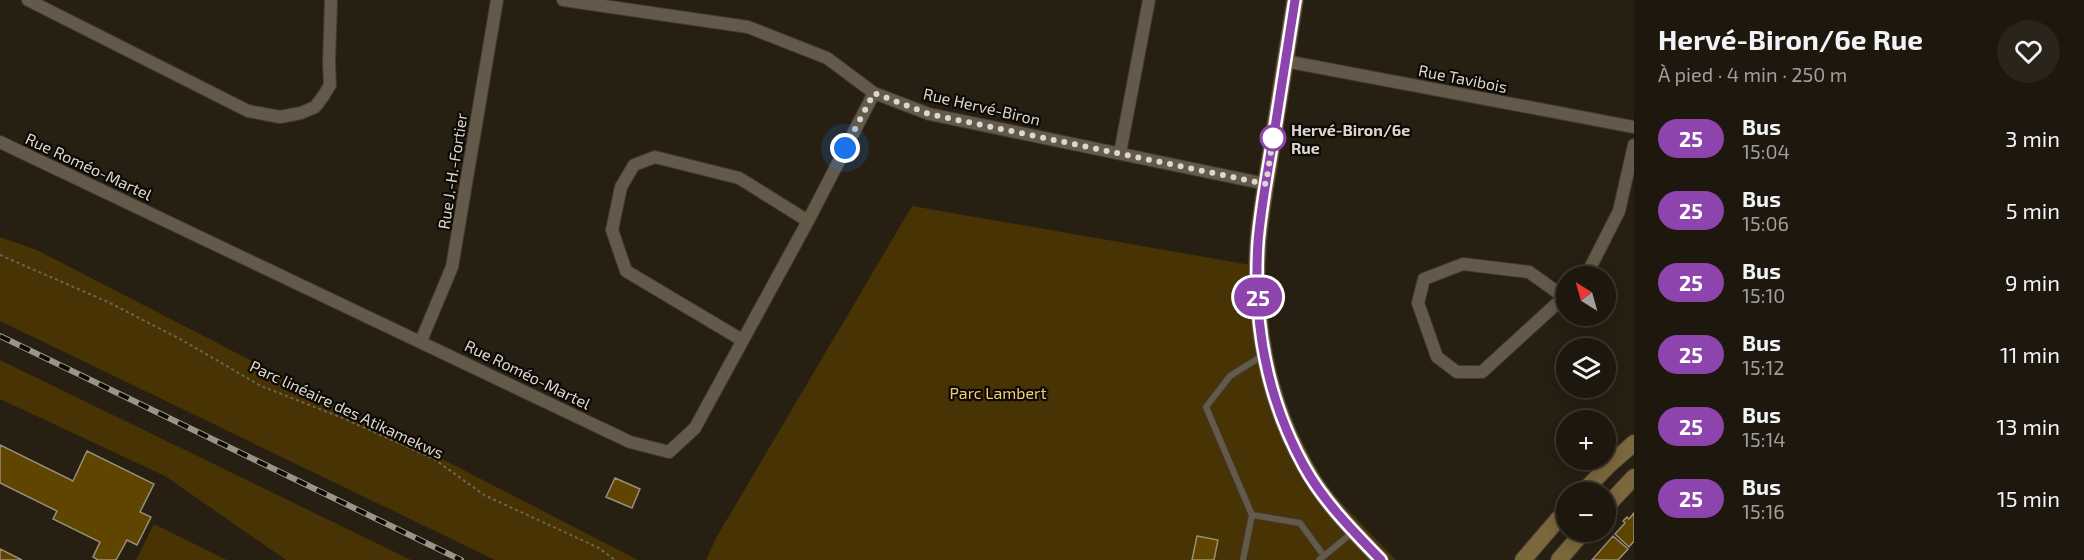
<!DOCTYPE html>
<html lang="fr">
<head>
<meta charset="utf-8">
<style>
  :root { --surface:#1d170d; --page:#2a241b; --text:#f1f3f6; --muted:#a09f9d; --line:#3b362e }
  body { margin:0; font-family:"Exo 2",sans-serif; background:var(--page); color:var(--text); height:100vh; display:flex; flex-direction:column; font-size:22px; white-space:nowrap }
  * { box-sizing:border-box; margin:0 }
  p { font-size:20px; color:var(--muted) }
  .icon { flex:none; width:33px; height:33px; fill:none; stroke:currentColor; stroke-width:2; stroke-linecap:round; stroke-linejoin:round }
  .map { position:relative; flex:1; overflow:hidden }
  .drawer { display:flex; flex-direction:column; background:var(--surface); width:450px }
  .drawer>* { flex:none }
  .badge { padding:0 12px; border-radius:20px; font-size:21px; line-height:39px }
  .needle { width:39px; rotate:323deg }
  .controls { position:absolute; left:1556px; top:266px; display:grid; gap:12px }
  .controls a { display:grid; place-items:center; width:60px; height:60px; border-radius:50%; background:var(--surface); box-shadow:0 3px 15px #0003,0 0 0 2px var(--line); font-size:30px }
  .you { position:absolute; width:30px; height:30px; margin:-15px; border:4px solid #fff; border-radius:50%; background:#1a73e8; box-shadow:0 0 0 9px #1a73e833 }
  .map>.badge { position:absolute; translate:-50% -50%; box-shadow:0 0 0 3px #fff }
  .round { display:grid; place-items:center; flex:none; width:63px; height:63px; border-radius:32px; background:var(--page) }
  .overview { display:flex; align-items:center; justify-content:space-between; height:102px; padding:0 24px }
  h1 { font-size:28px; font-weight:700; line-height:45px }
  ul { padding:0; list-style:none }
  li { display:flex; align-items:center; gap:18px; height:72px; padding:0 24px }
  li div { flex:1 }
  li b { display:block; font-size:22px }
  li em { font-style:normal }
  li .badge { min-width:66px; font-weight:700; text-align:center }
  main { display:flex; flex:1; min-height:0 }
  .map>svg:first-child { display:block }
  .green { fill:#473303 }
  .building { fill:#604501; stroke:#978e7c; stroke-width:1.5 }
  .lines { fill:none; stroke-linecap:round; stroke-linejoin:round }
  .lane-casing { stroke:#413a32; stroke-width:8 }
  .street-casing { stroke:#413a32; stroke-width:14 }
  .secondary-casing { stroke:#413a32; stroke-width:18 }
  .path { stroke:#6b6458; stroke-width:2; stroke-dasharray:3 3; stroke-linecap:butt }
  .lane { stroke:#635a4a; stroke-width:6 }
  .street { stroke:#635a4a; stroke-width:12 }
  .secondary { stroke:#7c683d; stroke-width:16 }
  .rail-casing { stroke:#9a9489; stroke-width:6 }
  .rail { stroke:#0d0a05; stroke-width:4; stroke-dasharray:11; stroke-linecap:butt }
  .line-casing { stroke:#fff; stroke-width:14 }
  .line { stroke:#8e44ad; stroke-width:9 }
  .walk { stroke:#dcd7ce; stroke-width:6; stroke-dasharray:0 10.8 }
  .stop-dot { fill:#fff; stroke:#8e44ad; stroke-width:3 }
  .labels { text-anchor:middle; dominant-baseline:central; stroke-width:4.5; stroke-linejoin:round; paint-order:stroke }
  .street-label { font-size:16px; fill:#dcd7ce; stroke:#0d0a05 }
  .stop-label { font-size:16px; font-weight:bold; fill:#dcd7ce; stroke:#0d0a05; text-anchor:start }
  .park-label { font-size:16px; fill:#f5ca76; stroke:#0d0a05 }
</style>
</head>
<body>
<main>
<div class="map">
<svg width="1634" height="560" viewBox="0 0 1634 560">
  <rect width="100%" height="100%" fill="#271f11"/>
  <!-- green -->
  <path class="green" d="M 912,206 L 1251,265 L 1296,455 L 1396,560 L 706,560 L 716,538 Z
    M 0,237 L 37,250 L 638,560 L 495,560 L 0,321 Z
    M 0,360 L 411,560 L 286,560 L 165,476 L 0,399 Z
    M 154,524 L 227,560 L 136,560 Z"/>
  <!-- building -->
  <path class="building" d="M 0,445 L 73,481 L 87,451 L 154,484 L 140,512 L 151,517 L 137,545 L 127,540 L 116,560 L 98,560 L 93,557 L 100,542 L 53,519 L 57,511 L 0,483 Z
    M 615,478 L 640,489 L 632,508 L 606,497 Z
    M 1634,513 L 1634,541 L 1629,547 L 1615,534 L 1625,523 L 1623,521 L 1627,517 L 1629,519 Z
    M 1197,536 L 1218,540 L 1214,560 L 1192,560 Z
    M 1613,536 L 1628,549 L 1618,560 L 1592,560 Z
    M 0,549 L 22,560 L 0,560 Z"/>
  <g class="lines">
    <!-- lane casing -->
    <g class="lane-casing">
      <path id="lane" d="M 1252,515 L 1206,407 L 1230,376 L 1262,356
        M 1243,560 L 1252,515 L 1300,523 L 1324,556
        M 1319,560 L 1353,532"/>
    </g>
    <!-- street casing -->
    <g class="street-casing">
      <path id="street" d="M 28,0 L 248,111 L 280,117 L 301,113 L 315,107 L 324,95 L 330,85 L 329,64 L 331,0
        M 563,0 L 748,27 L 827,58 L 874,93 L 929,114 L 1266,184
        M 1285,61 L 1634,127
        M 0,142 L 630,442 L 669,452 L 695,428 L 808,221 L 874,93
        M 1120,153 L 1149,0
        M 1586,276 L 1619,211 L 1634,145
        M 1564,297 L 1529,272 L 1463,264 L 1424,279 L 1418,303 L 1437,357 L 1457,372 L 1482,372 L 1564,297 L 1566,295
        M 742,340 L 626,271 L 612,230 L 621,187 L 634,165 L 655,157 L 739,178 L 808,221
        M 421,341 L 452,267 L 497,0"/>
    </g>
    <!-- secondary casing -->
    <g class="secondary-casing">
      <path id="secondary" d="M 1295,0 C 1288,46 1280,93 1273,139 C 1268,173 1261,208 1258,242 C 1253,319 1266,397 1304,465 C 1323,501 1353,531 1381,560
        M 1583,492 L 1609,465 L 1634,443
        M 1605,508 L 1634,477
        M 1523,560 L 1566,510
        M 1559,560 L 1584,531"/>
    </g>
    <!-- path -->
    <path class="path" d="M 0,255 L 108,302 L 180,339 L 261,386 L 345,419 L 434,459 L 484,495 L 599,548 L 615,560"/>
    <!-- lane -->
    <use href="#lane" class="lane"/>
    <!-- street -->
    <use href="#street" class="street"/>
    <!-- secondary -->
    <use href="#secondary" class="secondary"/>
    <!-- rail casing -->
    <g class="rail-casing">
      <path id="rail" d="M 0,336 L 461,560"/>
    </g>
    <!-- rail -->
    <use href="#rail" class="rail"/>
  </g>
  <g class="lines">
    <!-- line casing -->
    <g class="line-casing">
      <path id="line" d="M 1295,0 C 1288,45 1281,90 1274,134 C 1268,170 1261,206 1258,242 C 1253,319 1266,397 1304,466 C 1323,501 1353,531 1381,560"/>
    </g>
    <!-- line -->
    <use href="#line" class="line"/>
    <!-- walk -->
    <path class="walk" d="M 845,148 L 874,93 L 929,114 L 1266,184 L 1273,138"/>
  </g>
  <!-- markers -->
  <circle class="stop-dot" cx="1273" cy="138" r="12"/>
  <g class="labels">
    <!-- street labels -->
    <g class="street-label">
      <text transform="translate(1463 78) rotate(11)">Rue Tavibois</text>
      <text transform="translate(982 106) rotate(13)">Rue Hervé-Biron</text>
      <text transform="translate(89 166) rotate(25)">Rue Roméo-Martel</text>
      <text transform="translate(452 171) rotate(-81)">Rue J.-H.-Fortier</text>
      <text transform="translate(528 374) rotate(26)">Rue Roméo-Martel</text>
      <text transform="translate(347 409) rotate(25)">Parc linéaire des Atikamekws</text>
    </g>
    <!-- stop labels -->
    <g class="stop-label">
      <text x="1291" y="129">Hervé-Biron/6e<tspan x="1291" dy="18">Rue</tspan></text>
    </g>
    <!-- park labels -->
    <g class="park-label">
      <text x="998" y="392">Parc Lambert</text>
    </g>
  </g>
</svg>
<div class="controls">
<a><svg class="needle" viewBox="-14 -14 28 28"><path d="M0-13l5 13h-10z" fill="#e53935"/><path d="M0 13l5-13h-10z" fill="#a09f9d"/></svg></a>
<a><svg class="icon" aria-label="layers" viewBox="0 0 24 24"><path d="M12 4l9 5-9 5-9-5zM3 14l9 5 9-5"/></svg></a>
<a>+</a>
<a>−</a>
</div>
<div class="you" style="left:845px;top:148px"></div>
<b class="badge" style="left:1258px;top:297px;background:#8e44ad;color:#fff">25</b>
</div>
<section class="drawer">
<div class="overview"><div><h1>Hervé-Biron/6e Rue</h1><p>À pied · 4 min · 250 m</p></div><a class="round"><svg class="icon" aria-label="heart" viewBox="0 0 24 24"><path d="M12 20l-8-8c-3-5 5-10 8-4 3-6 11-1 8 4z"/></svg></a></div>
<ul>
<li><span class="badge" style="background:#8e44ad;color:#fff">25</span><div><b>Bus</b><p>15:04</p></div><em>3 min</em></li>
<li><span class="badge" style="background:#8e44ad;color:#fff">25</span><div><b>Bus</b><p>15:06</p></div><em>5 min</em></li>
<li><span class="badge" style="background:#8e44ad;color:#fff">25</span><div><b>Bus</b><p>15:10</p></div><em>9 min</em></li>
<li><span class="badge" style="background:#8e44ad;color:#fff">25</span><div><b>Bus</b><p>15:12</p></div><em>11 min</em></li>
<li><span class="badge" style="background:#8e44ad;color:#fff">25</span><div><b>Bus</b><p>15:14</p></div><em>13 min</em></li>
<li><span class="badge" style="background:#8e44ad;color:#fff">25</span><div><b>Bus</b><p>15:16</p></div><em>15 min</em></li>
</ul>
</section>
</main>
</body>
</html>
